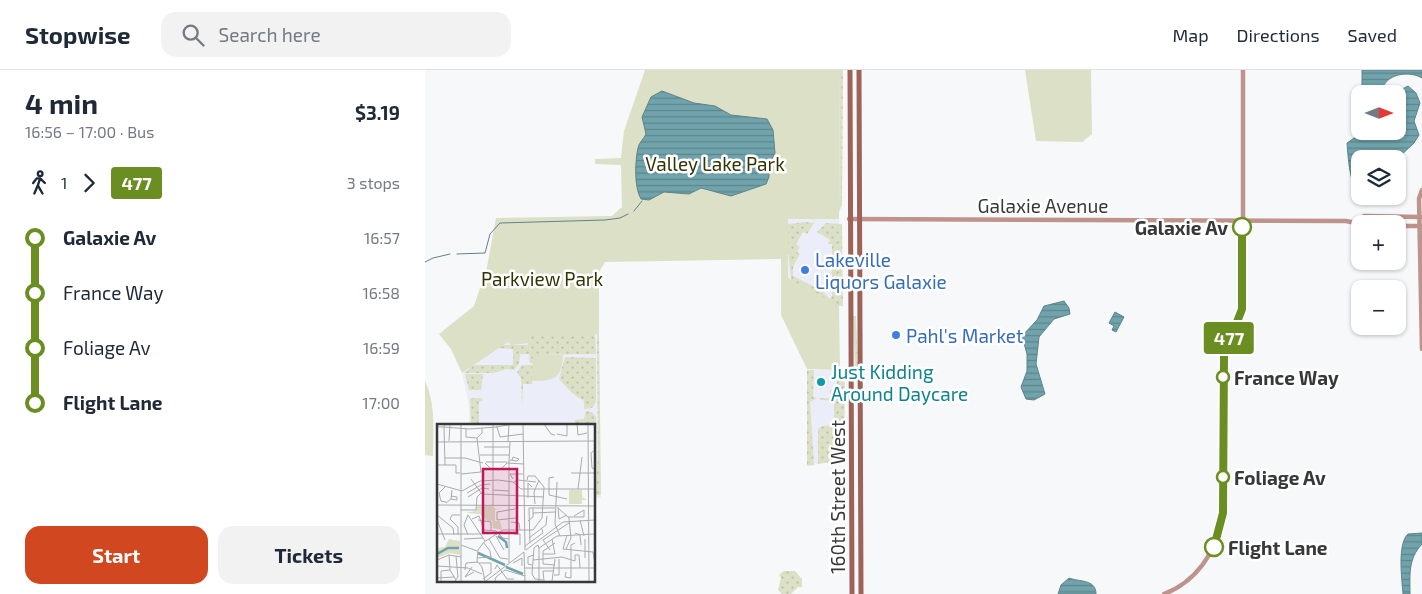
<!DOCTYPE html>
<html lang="en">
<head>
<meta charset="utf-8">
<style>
  :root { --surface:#fff; --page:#f2f2f3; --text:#1f2937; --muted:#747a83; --line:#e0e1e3; --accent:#d04720 }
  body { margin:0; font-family:"Exo 2",sans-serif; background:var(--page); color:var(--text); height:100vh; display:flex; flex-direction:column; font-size:19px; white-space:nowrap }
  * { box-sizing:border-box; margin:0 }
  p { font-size:16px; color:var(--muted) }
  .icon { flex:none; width:28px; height:28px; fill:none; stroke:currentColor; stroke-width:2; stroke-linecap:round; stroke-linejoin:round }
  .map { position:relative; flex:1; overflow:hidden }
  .panel { display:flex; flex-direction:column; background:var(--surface); width:425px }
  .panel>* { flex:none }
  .badge { padding:0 10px; border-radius:4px; font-size:18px; line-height:32px }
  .needle { width:32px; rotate:90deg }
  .buttons { position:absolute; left:926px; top:15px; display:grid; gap:10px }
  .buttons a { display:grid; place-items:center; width:55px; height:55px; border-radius:10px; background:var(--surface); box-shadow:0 1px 4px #0004; font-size:25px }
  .map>.badge { position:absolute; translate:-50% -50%; box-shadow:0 0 0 2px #fff }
  .legs { display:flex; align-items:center; gap:8px; height:55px; padding:0 25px; font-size:16px }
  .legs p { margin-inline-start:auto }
  .overview { display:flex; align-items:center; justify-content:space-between; height:85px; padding:0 25px }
  h1 { font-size:28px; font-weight:700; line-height:38px }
  .button { display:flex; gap:10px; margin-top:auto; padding:10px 25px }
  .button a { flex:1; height:58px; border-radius:15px; background:var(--accent); color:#fff; font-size:20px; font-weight:700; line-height:58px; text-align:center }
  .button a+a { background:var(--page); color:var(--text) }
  ul { padding:0 25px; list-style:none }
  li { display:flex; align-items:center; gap:18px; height:55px; font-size:19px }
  li i { display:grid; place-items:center; width:8px; height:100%; margin:0 6px; background:currentColor }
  li i::after { content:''; width:12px; height:12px; margin:-6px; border:4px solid; border-radius:50%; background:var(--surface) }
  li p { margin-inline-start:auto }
  li:first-child i { background:linear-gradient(#0000 50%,currentColor 0) }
  li:last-child i { background:linear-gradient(currentColor 50%,#0000 0) }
  header { display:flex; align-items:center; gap:30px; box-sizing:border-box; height:70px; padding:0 25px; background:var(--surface); border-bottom:1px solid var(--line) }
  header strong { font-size:24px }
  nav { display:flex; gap:28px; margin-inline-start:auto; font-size:18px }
  .search { width:350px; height:45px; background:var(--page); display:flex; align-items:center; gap:12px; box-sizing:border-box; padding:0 18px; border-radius:15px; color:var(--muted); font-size:19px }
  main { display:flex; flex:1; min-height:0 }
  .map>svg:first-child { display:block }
  .built { fill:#ebeef8 }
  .grass { fill:url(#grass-dots) }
  .green { fill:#dbe0c6 }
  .water { fill:url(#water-rules); stroke:#5f8389 }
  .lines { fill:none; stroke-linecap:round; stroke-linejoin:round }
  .stream { stroke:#5f8389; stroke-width:1 }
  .tertiary { stroke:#bd938c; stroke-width:4.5 }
  .secondary { stroke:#9d6358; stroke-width:5 }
  .line-1-casing { stroke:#fff; stroke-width:11 }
  .line-1 { stroke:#6b8e23; stroke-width:8 }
  .stop-1-dot { fill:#fff; stroke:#6b8e23; stroke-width:2.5 }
  .shop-dot { fill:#3f7fe0; stroke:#fff; stroke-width:2 }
  .culture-dot { fill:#0f9aa8; stroke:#fff; stroke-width:2 }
  .labels { text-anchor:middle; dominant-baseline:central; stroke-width:5; stroke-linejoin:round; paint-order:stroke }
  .park-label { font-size:19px; fill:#313503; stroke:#fff }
  .street-label { font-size:19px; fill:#383839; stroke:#fff }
  .stop-label { font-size:19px; font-weight:bold; fill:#383839; stroke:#fff; text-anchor:start }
  .shop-label { font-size:19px; fill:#366cbe; stroke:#fff; text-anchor:start }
  .culture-label { font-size:19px; fill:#0d838f; stroke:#fff; text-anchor:start }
  .inset-river { fill:none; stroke:#70a3ab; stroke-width:2.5 }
  .inset-road { fill:none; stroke:#ababad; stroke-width:1 }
  .view { fill:#c2185b; fill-opacity:0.15; stroke:#c2185b; stroke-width:2.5 }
  .inset-edge { fill:none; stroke:#383839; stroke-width:2.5 }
</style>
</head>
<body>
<header>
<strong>Stopwise</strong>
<div class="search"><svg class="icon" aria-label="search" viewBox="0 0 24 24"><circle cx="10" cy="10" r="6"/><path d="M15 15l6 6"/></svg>Search here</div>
<nav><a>Map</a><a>Directions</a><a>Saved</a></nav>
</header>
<main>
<section class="panel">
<div class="overview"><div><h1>4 min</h1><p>16:56 – 17:00 · Bus</p></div><b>$3.19</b></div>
<div class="legs"><svg class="icon" aria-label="walk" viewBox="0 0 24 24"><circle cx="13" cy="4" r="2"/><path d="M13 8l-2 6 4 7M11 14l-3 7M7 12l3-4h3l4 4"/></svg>1<svg class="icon" aria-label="forward" viewBox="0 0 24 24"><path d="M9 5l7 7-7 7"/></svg><b class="badge" style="background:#6b8e23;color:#fff">477</b><p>3 stops</p></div>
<ul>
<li><i style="color:#6b8e23"></i><b>Galaxie Av</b><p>16:57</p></li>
<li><i style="color:#6b8e23"></i><span>France Way</span><p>16:58</p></li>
<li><i style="color:#6b8e23"></i><span>Foliage Av</span><p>16:59</p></li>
<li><i style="color:#6b8e23"></i><b>Flight Lane</b><p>17:00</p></li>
</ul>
<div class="button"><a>Start</a><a>Tickets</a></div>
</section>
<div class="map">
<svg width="997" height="524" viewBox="0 0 997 524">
  <defs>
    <pattern id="grass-dots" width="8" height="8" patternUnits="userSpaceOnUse" patternTransform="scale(1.25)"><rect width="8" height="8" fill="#dbe0c6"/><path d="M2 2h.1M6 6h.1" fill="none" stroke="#bdc1ab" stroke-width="1.8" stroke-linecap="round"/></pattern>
    <pattern id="water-rules" width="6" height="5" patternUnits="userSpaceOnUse" patternTransform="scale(1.25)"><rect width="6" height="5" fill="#70a3ab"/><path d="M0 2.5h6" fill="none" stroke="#5d868c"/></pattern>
  </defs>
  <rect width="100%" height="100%" fill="#f7f8fa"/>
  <!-- built -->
  <path class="built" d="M 363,149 L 414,149 L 414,236 L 363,208 Z
    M 93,264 L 174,264 L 176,428 L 169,428 L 169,355 L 44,355 L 44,336 L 37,303 Z
    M 420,299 L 419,389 L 382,396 L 382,300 Z"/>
  <!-- grass -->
  <path class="grass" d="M 415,0 L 418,0 L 417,135 L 414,142 Z
    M 380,152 L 389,153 L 382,164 L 378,162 L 371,174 L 375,177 L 372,182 L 375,184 L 368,197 L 368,206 L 397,221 L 405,229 L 407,226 L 407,204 L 404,203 L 407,202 L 407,174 L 403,174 L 405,170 L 392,162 L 401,153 L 417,154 L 418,236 L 403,236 L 368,228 L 363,180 L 363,154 Z
    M 428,246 L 431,246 L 433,300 L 430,300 Z
    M 106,264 L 170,264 L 171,284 L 108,285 L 108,293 L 105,293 L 104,284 L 95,284 L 94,294 L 89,300 L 81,299 L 69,303 L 39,303 L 49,295 L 88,295 L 88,279 L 73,278 L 78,275 L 102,275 L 105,271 Z
    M 172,264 L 174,264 L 176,425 L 171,425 L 173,381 Z
    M 140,287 L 171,288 L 171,332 L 167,338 L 159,339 L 159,331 L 147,323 L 134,309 Z
    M 97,295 L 108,295 L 107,314 L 98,314 L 97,336 L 96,309 L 92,302 Z
    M 420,299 L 419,390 L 393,394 L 393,359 L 397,356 L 409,355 L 409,331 L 395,330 L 394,328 L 405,328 L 405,320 L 412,320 L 412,300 L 389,300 L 388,327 L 392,328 L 385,332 L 389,395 L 382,396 L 382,300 Z
    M 40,304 L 58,304 L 56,320 L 44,320 Z
    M 45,328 L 56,328 L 58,330 L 54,332 L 54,355 L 46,355 Z
    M 161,341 L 167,342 L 171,347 L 169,425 L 169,355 L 149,355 L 150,350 L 159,349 Z
    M 359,501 L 370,501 L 377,509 L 377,517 L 373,517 L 366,524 L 357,524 L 353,520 L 356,508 L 354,505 Z"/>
  <!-- green -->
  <path class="green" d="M 220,0 L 415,0 L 414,149 L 363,149 L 363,208 L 414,236 L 415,299 L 382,299 L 356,245 L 356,189 L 180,192 L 174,202 L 174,264 L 106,264 L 105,273 L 86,275 L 83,272 L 37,303 L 26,279 L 14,264 L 49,236 L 62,197 L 71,148 L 187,146 L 197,137 L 196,95 L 170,94 L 170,89 L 196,88 L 199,61 Z
    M 600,0 L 666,0 L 667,64 L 657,72 L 611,71 Z
    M 108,285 L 138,285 C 137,309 129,311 107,311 Z
    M 0,311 C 11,334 8,361 8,386 L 0,385 Z"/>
  <!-- water -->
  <path class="water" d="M 937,0 L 997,0 L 997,8 C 985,1 964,3 958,17 L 945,21 L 937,15 Z
    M 983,16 L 991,23 L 995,33 L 989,51 L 994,65 L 989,73 L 972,89 L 935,89 L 935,125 C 925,118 923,86 922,73 L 932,66 L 935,49 L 935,61 L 972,61 L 972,24 L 968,24 Z
    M 237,21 L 269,33 L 290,36 L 306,45 L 342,49 L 348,60 L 350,83 L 344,94 L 344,107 L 341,114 L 306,126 L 276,118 L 264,124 L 239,122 L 224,130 L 216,129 C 209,117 210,91 213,78 C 214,72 219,69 221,64 L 217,47 L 226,27 Z
    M 639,231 L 644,238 L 645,244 L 629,249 L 614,267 L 611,294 L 620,324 L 609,330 L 601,329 L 596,317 L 602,301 L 602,284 L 597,266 L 612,250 L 619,236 Z
    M 690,242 L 699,247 L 691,262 L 687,260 L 689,256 L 684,253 Z
    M 997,463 L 997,474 C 983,489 985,504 985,524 L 978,524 C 977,510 972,474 983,464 Z
    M 644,508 C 654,512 671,509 671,524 L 633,524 L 636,515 Z"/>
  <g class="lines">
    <!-- stream -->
    <path class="stream" d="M 209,141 L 217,131
      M 32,184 L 60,183 L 65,164 L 75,153 L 180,150 L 195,148 L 203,144
      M 0,192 L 8,188 L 25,184"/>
    <!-- tertiary -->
    <path class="tertiary" d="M 997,120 L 994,129 L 997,279
      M 424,149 L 921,151 L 936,154
      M 932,152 L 939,146 L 996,147
      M 972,156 L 997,156
      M 739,524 C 771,512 790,483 797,451 L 799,286 L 815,247 L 818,230 L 818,0"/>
    <!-- secondary -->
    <path class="secondary" d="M 425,0 L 427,524
      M 434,0 L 436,524"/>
  </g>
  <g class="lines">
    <!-- line-1 casing -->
    <g class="line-1-casing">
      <path id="line-1" d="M 789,477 L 798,443 L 799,286 L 817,239 L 817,157"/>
    </g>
    <!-- line-1 -->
    <use href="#line-1" class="line-1"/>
  </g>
  <!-- markers -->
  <g class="stop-1-dot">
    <circle cx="817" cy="157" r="9"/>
    <circle cx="798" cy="307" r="6"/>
    <circle cx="798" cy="407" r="6"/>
    <circle cx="789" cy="477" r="9"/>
  </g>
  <g class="shop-dot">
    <circle cx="380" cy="200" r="5"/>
    <circle cx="471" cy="265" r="5"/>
  </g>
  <circle class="culture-dot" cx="396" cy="312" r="5"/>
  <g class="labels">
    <!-- park labels -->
    <g class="park-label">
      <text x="290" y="93">Valley Lake Park</text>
      <text x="117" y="208">Parkview Park</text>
    </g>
    <!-- street labels -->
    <g class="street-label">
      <text x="618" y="135">Galaxie Avenue</text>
      <text transform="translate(412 427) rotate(-90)">160th Street West</text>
    </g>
    <!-- stop labels -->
    <g class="stop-label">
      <text x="803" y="157" text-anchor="end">Galaxie Av</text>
      <text x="809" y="307">France Way</text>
      <text x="809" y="407">Foliage Av</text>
      <text x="803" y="477">Flight Lane</text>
    </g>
    <!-- shop labels -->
    <g class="shop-label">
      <text x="390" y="189">Lakeville<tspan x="390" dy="22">Liquors Galaxie</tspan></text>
      <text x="481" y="265">Pahl's Market</text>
    </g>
    <!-- culture labels -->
    <g class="culture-label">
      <text x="406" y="301">Just Kidding<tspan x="406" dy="22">Around Daycare</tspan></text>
    </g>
  </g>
  <!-- overview -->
  <g transform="translate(12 354)">
    <rect width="158" height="158" fill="#f7f8fa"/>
    <path d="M 132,66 L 145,66 L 145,73 L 150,76 L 145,76 L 145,80 L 132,80 ZM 40,82 L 56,82 L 59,85 L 65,83 L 58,86 L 58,97 L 63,97 L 65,106 L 56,104 L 55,96 L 52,98 L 43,90 L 29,89 L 38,87 ZM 12,115 L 23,117 L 23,131 L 13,129 L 0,134 L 0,124 L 8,123 Z" fill="#dbe0c6"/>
    <path class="inset-river" d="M 61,112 L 69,118 L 70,124M 41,129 L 68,141M 0,130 L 11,124 L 22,124M 69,143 L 86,150"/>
    <path class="inset-road" d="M 8,0 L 7,3 L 32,5 L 60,3M 24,0 L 24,18M 86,0 L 88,126M 107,0 L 114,10 L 118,11M 140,0 L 141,11 L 150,9M 151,0 L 152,157M 0,3 L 7,3 L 8,41M 59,3 L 76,0M 60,3 L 63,13 L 86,10M 29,4 L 29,13 L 40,14M 120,10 L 130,12 L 130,0M 12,17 L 13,0M 0,18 L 158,17M 24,18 L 24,157M 71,18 L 72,0M 47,23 L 72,23M 158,26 L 154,29 L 155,44 L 158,45M 43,31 L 72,31M 8,34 L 28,34 L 46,39M 73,36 L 80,37 L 82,35 L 76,33 L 75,36M 72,37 L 72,139M 49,38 L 70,38M 72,38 L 73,17M 48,39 L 54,45 L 64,45 L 70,39 L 87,40M 0,41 L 19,41 L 19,49 L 23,49M 134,49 L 158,49M 24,50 L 44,48 L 40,14 L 45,9 L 45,4M 117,53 L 112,54 L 112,71 L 130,75M 34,55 L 45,70 L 107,73M 76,55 L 73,50 L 86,50M 90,56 L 91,52 L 98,52 L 107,63 L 105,94M 77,58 L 81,56 L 99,58M 120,58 L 118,100 L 123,112M 0,60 L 25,67 L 43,57 L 61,56 L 76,58 L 84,65 L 158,65M 8,63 L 2,69 L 4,77 L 9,78M 141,65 L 145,33M 56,66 L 72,67M 30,69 L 44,61 L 53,60M 31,73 L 45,64 L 52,65M 91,74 L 91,59 L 95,63M 14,75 L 20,76 L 20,73 L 14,72M 9,79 L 14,75 L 15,66M 98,80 L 97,68 L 102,56M 0,81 L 158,82M 56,81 L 56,0M 121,83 L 122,95 L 130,91M 121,84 L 132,94 L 134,114 L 129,125M 78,85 L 60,88 L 60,96 L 79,94M 24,86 L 39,86 L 40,73 L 44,69M 96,89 L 118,88M 0,91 L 16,104 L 17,111M 31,91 L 48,117M 31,91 L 27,101 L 31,111M 131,93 L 147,93 L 147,86 L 137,92M 35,95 L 42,92 L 47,106 L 59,107 L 66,114 L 72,115M 0,96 L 8,116M 41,96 L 54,98 L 54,107M 143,96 L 147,112M 91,97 L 96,93 L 96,84M 74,98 L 82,99 L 83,106M 138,109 L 143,111 L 144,121M 0,110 L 44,110M 77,110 L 83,110 L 83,121M 21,111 L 21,103 L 13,95 L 15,91 L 23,91M 130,111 L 126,125 L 156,128 L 158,140M 59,112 L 67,126M 92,114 L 109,101 L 110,92M 27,115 L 46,114M 52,115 L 63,134 L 71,135M 148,115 L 148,134M 93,119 L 92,84 L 118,84M 118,119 L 106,127 L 106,140 L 118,141M 24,121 L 40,127M 88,122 L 106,109 L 105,105M 102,124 L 101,121 L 97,124 L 95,150 L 98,155 L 106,156M 89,126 L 126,98 L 158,96M 113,126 L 106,116 L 132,99M 87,128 L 88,157M 106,130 L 118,130 L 115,115M 12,131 L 13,146 L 19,156M 40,134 L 54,133 L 53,127 L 47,119M 0,136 L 12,131 L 24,133M 96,136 L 125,133 L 138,137M 138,137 L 138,131 L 142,131 L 143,144M 42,139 L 54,139 L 54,149 L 46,155M 76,139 L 85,134 L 85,142M 95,141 L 91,140 L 91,133 L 97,131M 0,142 L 31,144 L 45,150M 35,143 L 28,153 L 37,148M 88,144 L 158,144M 58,145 L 60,141 L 70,155 L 77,155M 28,146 L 29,139 L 41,138M 129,148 L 128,153 L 134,154 L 134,121 L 138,119M 117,151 L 122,151 L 122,135M 0,154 L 17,153M 4,157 L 4,147 L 13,146M 18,157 L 21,153 L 19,132M 48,157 L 45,143 L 40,137 L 41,126 L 47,118 L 66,106 L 96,106 L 105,94M 49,157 L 87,128M 58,157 L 59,153 L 68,146 L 88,152M 102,157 L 102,124 L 120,112 L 158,110M 107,157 L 106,147 L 117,147M 115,157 L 118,135"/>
    <path class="view" d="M 46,45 L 80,45 L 80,109 L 46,109 Z"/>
    <rect width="158" height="158" class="inset-edge"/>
  </g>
</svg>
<div class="buttons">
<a><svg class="needle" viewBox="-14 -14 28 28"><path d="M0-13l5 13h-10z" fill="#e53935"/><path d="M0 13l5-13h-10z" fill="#747a83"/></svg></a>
<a><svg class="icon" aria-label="layers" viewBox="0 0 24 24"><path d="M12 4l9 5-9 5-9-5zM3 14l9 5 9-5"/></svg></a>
<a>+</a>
<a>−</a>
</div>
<b class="badge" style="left:804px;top:268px;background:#6b8e23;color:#fff">477</b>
</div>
</main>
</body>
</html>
